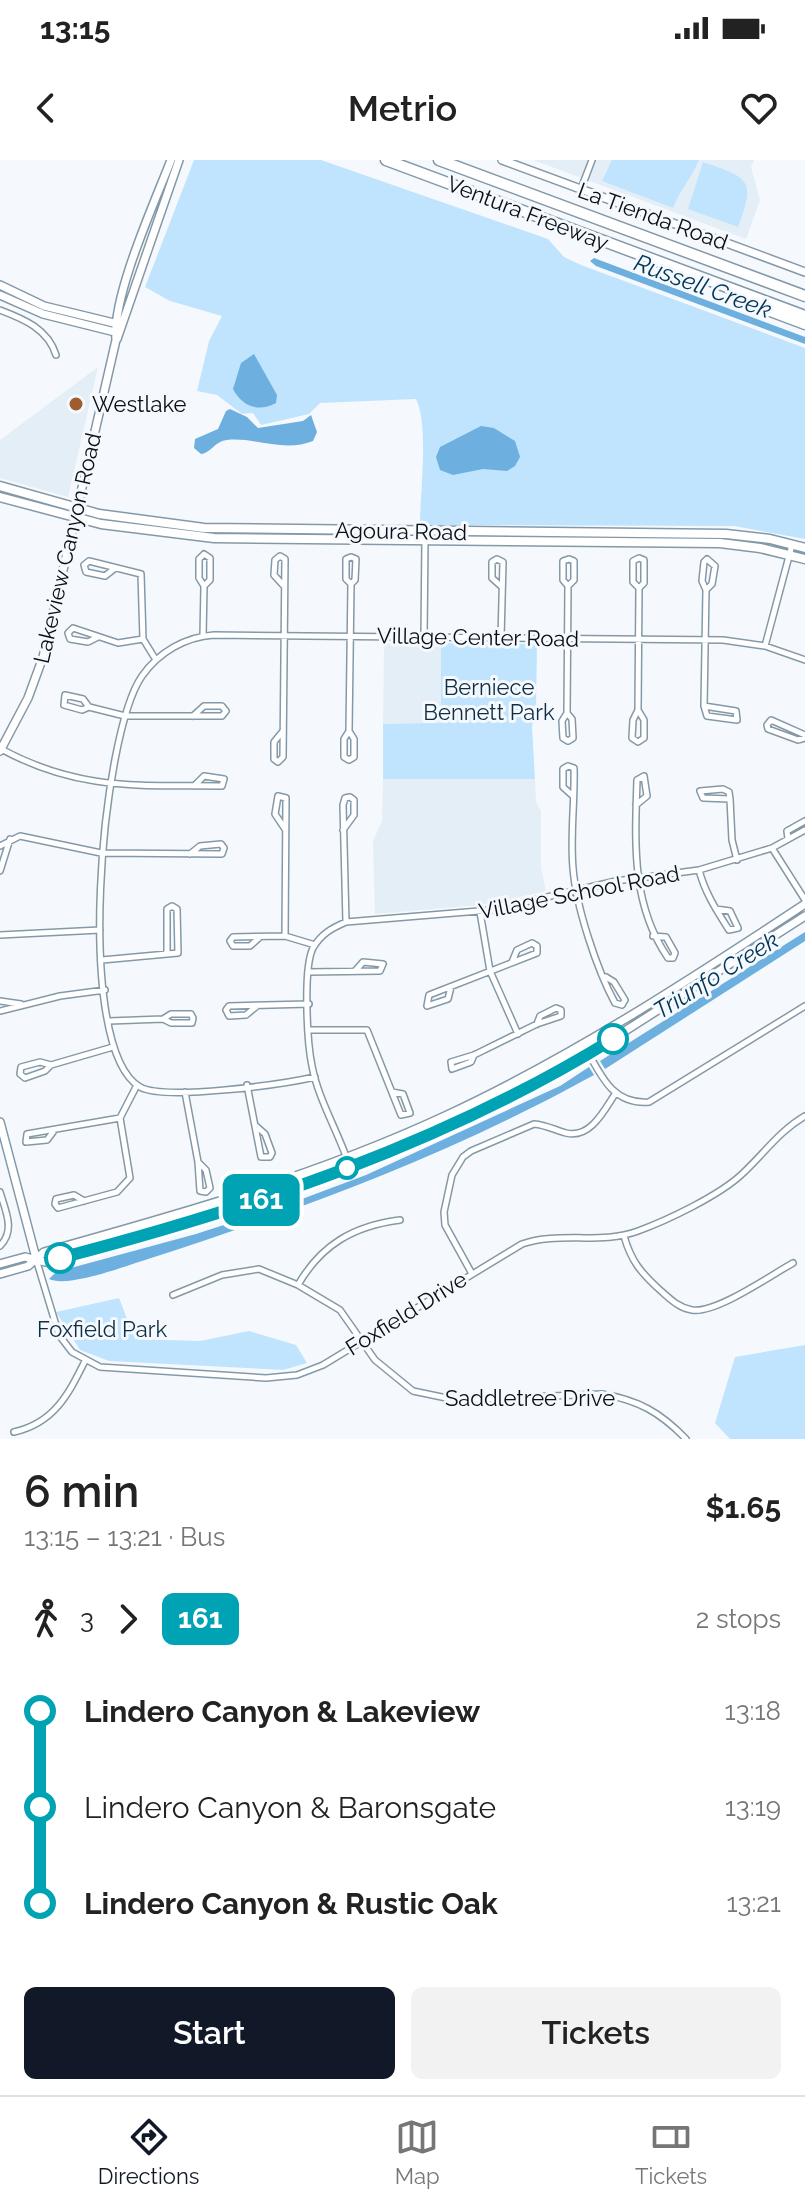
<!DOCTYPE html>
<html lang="en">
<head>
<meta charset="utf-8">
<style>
  :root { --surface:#fff; --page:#f2f2f2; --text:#222; --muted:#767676; --line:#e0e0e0; --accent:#111827 }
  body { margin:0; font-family:Raleway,sans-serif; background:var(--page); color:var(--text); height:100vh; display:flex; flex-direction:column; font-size:30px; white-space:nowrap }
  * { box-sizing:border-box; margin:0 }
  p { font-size:26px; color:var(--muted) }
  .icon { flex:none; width:44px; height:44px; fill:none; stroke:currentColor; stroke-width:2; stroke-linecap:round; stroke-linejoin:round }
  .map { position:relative; height:1279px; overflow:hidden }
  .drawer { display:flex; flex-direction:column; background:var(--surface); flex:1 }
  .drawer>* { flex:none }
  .badge { padding:0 16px; border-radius:12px; font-size:28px; line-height:52px }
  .map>.badge { position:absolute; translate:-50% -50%; box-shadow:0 0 0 4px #fff }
  .legs { display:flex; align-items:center; gap:12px; height:88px; padding:0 24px; font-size:26px }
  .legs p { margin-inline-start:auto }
  .overview { display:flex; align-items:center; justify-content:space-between; height:136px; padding:0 24px }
  h1 { font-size:44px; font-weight:600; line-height:60px }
  .cta { display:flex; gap:16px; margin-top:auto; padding:16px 24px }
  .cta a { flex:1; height:92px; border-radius:12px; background:var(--accent); color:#fff; font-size:32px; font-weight:600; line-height:92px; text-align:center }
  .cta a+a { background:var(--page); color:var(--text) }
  ul { padding:0 24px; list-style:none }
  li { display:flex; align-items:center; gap:28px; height:96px; font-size:30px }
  li i { display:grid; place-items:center; width:12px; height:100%; margin:0 10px; background:currentColor }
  li i::after { content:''; width:20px; height:20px; margin:-10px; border:6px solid; border-radius:50%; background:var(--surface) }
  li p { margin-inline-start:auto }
  li:first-child i { background:linear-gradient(#0000 50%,currentColor 0) }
  li:last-child i { background:linear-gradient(currentColor 50%,#0000 0) }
  .status { display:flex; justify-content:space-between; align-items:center; height:56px; padding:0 40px; background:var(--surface); direction:ltr }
  .status svg { height:22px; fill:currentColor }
  header { display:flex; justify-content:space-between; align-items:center; height:104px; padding:0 24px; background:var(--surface); font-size:36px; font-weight:600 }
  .menu { display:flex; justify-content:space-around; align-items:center; height:112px; border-top:2px solid var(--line); background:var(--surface); font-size:22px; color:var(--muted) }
  .menu a { display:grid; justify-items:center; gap:4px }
  .menu .on { color:var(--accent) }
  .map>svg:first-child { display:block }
  .built { fill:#e4eef7 }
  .green { fill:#c1e4fe }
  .water { fill:#6dafde }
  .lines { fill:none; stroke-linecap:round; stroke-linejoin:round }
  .minor-casing { stroke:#8499a8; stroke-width:8 }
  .tertiary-casing { stroke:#8499a8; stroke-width:10 }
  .secondary-casing { stroke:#8499a8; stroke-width:11 }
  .motorway-casing { stroke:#8499a8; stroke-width:13 }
  .minor { stroke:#fff; stroke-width:5 }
  .tertiary { stroke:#fff; stroke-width:7 }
  .secondary { stroke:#fff; stroke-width:8 }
  .motorway { stroke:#fff; stroke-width:10 }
  .line-1-casing { stroke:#fff; stroke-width:18 }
  .line-1 { stroke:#00a3b4; stroke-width:12 }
  .poi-dot { fill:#a05b2e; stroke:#f5f9fd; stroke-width:3 }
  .stop-1-dot { fill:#fff; stroke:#00a3b4; stroke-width:4 }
  .labels { text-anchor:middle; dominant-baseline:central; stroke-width:6; stroke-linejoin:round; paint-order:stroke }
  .street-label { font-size:22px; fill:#080f15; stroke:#f5f9fd }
  .poi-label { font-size:22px; fill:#080f15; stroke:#f5f9fd; text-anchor:start }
  .park-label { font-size:22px; fill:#102e42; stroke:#f5f9fd }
  .water-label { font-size:24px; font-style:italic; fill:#003655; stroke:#f5f9fd }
</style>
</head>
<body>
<div class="status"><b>13:15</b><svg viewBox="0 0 49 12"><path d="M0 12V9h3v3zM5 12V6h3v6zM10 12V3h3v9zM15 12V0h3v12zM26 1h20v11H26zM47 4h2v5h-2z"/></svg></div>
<header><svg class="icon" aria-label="back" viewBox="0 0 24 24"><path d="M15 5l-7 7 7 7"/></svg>Metrio<svg class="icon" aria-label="heart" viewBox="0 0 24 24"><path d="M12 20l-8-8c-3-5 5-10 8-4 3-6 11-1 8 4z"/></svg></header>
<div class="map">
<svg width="805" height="1279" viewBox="0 0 805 1279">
  <rect width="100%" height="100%" fill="#f5f9fd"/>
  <!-- built -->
  <path class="built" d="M 533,0 L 754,0 L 751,7 L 760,40 L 746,79 Z
    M 98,207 L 68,337 L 0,318 L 0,280 Z
    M 384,483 L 441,483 L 441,564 L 383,564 Z
    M 383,619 L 535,619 L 536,642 L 541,651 L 541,708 L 546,731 L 490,744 L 375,754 L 373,681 L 382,661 Z"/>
  <!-- green -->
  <path class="green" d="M 194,0 L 321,0 L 548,79 L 564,97 L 581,105 L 805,188 L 805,379 L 734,366 L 420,365 C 420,333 429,265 416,239 L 320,243 L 309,254 L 261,265 L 253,253 L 242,254 L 217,235 L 197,231 L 209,181 L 222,156 L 170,141 L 145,127 Z
    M 612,0 L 699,0 C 691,19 680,30 673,48 L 602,21 Z
    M 703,2 C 749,18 756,19 738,67 L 688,49 Z
    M 441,483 L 537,484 L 536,552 L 532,566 L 535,619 L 383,619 L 383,564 L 441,563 Z
    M 119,1138 L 135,1179 L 200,1181 L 249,1171 L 296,1185 L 307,1203 L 283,1210 L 109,1201 L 80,1190 L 56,1152 Z
    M 805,1185 L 805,1279 L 730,1279 L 715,1263 L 735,1197 Z"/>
  <!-- water -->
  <path class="water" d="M 594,98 L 805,177 L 805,184 L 596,106 L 590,101 Z
    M 254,194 L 277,235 L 276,243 C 258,253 242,246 233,229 L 241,203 Z
    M 230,249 L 247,257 L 258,268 L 303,261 L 311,255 L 317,272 L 313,281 C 284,293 256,277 227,280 C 215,281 211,293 201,294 L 194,288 L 195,279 L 218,269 L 226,251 Z
    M 481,266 L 494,268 L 515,281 L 520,297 L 515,306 L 507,311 L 483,309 L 453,315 L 440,310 L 436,297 L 440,287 Z
    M 805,772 L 805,781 L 605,909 L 600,901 Z
    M 589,907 L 594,915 C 451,994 303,1049 148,1099 C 126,1106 68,1128 49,1119 L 56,1112 L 196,1074 L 294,1042 L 366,1015 L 560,926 Z"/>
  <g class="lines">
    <!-- minor casing -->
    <g class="minor-casing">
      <path id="minor" d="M 581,29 L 592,0
        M 0,150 C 24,159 48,169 56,195
        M 114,409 L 105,416 L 86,412 L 84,405 L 89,401 L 141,414 L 143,479 L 156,500
        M 203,476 L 204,426 L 199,418 L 199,399 L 204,394 L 210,398 L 210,420 L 204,426
        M 98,477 L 88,482 L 70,479 L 68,473 L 73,468 L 118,483 L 143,479
        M 424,477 L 425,378
        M 501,478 L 503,402 L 497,399 L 492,402 L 492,418 L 502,427
        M 765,486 L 792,385
        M 704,546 L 736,551 L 737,560 L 707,556 L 704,546 L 706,430 L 702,421 L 704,402 L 707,399 L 715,406 L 712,424 L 706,430
        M 89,547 L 83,539 L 65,535 L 64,545 L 82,550 L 89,547 L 125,556 L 222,556 L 226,551 L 222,546 L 204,546 L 193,556
        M 638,550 L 644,560 L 644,578 L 638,582 L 632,578 L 633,560 L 638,550 L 639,428 L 644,423 L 644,400 L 639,398 L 633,401 L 633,422 L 639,428
        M 567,553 L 562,561 L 563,578 L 568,581 L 573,578 L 572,559 L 567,553 L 568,426 L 563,420 L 563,401 L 569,399 L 574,401 L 574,420 L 568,426
        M 283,571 L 274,582 L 274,599 L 278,602 L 283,597 L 285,399 L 280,396 L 275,400 L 274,415 L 284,426
        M 349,571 L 354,579 L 354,597 L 349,600 L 344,597 L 344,579 L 349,571 L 351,424 L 355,420 L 356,399 L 351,397 L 346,399 L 346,419 L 351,424
        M 805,575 L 771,560 L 767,565 L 768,569 L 798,580 L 805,578
        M 1,589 C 79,631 137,625 222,626 L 224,619 L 204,616 L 194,626
        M 573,636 L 563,627 L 563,609 L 568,606 L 574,608 C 575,641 570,675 573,708 C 576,747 597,810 615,843 L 622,845 L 625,840 L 614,822 L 606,817
        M 730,639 L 703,638 L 700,631 L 723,629 L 729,632 L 730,639 L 732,680 L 737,700
        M 636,645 L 647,636 L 644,616 L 637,620 C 635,683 631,744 668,798 L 673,798 L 675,793 L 666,777 L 653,776
        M 343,670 L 354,655 L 354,640 L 350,637 L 345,638 L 343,645 L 346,762
        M 788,679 L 787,671 L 805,661
        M 0,686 L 20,676 L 101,693 L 222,694 L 224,688 L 221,684 L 200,686 L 190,694
        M 772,688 L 805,740
        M 699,710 C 705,733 717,751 729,770 L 738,768 L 730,751 L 716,749
        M 0,711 L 10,679
        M 480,752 L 490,811 L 518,874
        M 0,775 L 100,770
        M 285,776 L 286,638 L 278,636 L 275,654 L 285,669
        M 260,777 L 250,786 L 233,786 L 230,781 L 233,777 L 285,776 L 315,785
        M 102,800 L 178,793 L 177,749 L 172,746 L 167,749 L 167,793
        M 309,812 L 380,811 L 383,804 L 363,802 L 355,811
        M 451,827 L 448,839 L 427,846 L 429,835 C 465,821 501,807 537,793 L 537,786 L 532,783 L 517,790 L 512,802
        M 0,841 L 21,844
        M 257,846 L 246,855 L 229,856 L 226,850 L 229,846 L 309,844
        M 0,851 L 60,836 L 105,830
        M 109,861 L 163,859 L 171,863 L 192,863 L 193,858 L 191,854 L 171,854 L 163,859
        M 310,870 L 367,870 L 401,955 L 410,953 L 403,934 L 392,932
        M 584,885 C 600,913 611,945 649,942 L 805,846
        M 474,895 L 471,902 L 452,909 L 451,902 L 474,895 L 537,864 L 561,856 L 561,850 L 556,848 L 540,856 L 537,864
        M 51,905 L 40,902 L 21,907 L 20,914 L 25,918 L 45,911 L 51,905 L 113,887
        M 315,917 C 284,924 165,941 140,927 C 73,888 101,575 142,516 C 159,492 185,477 214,475 L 723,480 L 765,486 L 805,500
        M 247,925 L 261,997 L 270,997 L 272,993 L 265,974 L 256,966
        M 185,932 L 198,1002 L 200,1031 L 206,1032 L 210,1028 L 206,1010 L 198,1002
        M 53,972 L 47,980 L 26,982 L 27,974 L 120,958
        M 347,999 C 336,968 318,938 312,906 C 307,882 303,808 313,788 C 321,774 332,768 346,762 L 491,750 L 616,721 L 699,710 L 772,688 L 805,670
        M 0,1032 C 5,1050 16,1070 0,1086
        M 84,1041 L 74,1035 L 56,1039 L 55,1044 L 58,1048 L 117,1032 L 130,1018 L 120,958 L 137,925
        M 624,1076 C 631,1101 641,1113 661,1131 C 670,1139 679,1148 692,1150 C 716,1154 771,1115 793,1103
        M 36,1099 L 59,1175 L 72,1192 L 100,1207 L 266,1218 L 297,1215 L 323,1205 L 522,1084 C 559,1071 601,1085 638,1071 C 668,1060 718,1036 741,1015 C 763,995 779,971 805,956
        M 471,1112 L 445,1065 L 444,1052 L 452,1015 L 463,997 L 471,991 L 534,964 C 546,965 555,970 566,973 C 590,979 604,951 615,934
        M 298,1125 C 321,1085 353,1066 400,1060
        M 173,1135 L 222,1115 L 259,1109 L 298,1125 L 340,1150 L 375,1200 L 413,1231 L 456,1240 L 602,1234 C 638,1240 660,1252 686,1279
        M 14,1272 C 54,1263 68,1235 85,1201"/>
    </g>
    <!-- tertiary casing -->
    <g class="tertiary-casing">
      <path id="tertiary" d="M 502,0 L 805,112
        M 0,125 L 44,146 L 118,164
        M 0,135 L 43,154 L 119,173
        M 117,179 L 179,0
        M 0,591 L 28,538 L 43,497 L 116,180 C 112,136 154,44 171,0
        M 0,962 L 36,1098
        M 0,1104 L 25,1097 L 45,1102 L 165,1070 L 256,1042 L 403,986 L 589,894 L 805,756
        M 0,1114 L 28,1106 L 44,1092 C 180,1054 316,1016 445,956 C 572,897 688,821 805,744"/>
    </g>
    <!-- secondary casing -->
    <g class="secondary-casing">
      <path id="secondary" d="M 0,326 L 99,354 L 204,368 L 726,374 L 770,379 L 805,388
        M 0,337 L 101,364 L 214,378 L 720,383 L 760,388 L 805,399"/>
    </g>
    <!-- motorway casing -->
    <g class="motorway-casing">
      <path id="motorway" d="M 386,0 L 805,156
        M 439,0 L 805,136
        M 757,146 L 805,164"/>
    </g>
    <!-- minor -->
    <use href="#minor" class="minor"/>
    <!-- tertiary -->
    <use href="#tertiary" class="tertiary"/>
    <!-- secondary -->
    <use href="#secondary" class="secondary"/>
    <!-- motorway -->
    <use href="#motorway" class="motorway"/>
  </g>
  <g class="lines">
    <!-- line-1 casing -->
    <g class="line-1-casing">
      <path id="line-1" d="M 60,1098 C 252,1048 443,984 613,879"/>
    </g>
    <!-- line-1 -->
    <use href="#line-1" class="line-1"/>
  </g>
  <!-- markers -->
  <circle class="poi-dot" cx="76" cy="244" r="8"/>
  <g class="stop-1-dot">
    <circle cx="613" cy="879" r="14"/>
    <circle cx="347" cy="1008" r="10"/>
    <circle cx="60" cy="1098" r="14"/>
  </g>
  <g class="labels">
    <!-- street labels -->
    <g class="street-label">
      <text transform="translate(528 53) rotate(21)">Ventura Freeway</text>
      <text transform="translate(653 56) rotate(20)">La Tienda Road</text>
      <text transform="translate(401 371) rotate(1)">Agoura Road</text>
      <text transform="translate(67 388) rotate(-77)">Lakeview Canyon Road</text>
      <text transform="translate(478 477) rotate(1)">Village Center Road</text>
      <text transform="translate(579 732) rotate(-11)">Village School Road</text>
      <text transform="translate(406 1153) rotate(-32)">Foxfield Drive</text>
      <text x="530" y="1238">Saddletree Drive</text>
    </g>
    <!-- poi labels -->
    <g class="poi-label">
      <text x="92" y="244">Westlake</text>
    </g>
    <!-- park labels -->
    <g class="park-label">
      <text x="489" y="527">Berniece<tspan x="489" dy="25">Bennett Park</tspan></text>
      <text x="102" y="1169">Foxfield Park</text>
    </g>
    <!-- water labels -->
    <g class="water-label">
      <text transform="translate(703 126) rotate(20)">Russell Creek</text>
      <text transform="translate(716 815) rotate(-32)">Triunfo Creek</text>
    </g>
  </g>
</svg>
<b class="badge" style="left:261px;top:1040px;background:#00a3b4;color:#fff">161</b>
</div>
<section class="drawer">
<div class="overview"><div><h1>6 min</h1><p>13:15 – 13:21 · Bus</p></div><b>$1.65</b></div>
<div class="legs"><svg class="icon" aria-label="walk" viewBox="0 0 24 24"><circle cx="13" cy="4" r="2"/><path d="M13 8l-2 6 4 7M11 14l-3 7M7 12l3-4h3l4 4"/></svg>3<svg class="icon" aria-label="forward" viewBox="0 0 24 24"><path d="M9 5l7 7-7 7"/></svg><b class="badge" style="background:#00a3b4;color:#fff">161</b><p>2 stops</p></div>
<ul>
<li><i style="color:#00a3b4"></i><b>Lindero Canyon &amp; Lakeview</b><p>13:18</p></li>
<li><i style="color:#00a3b4"></i><span>Lindero Canyon &amp; Baronsgate</span><p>13:19</p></li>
<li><i style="color:#00a3b4"></i><b>Lindero Canyon &amp; Rustic Oak</b><p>13:21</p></li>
</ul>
<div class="cta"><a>Start</a><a>Tickets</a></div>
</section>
<nav class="menu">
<a class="on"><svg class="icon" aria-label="directions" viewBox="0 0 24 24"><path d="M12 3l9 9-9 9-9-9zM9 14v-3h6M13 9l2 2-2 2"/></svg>Directions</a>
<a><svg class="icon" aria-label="map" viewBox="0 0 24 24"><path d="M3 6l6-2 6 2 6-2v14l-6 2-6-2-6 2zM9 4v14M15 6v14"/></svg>Map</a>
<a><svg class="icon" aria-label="tickets" viewBox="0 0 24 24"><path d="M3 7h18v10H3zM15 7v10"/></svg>Tickets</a>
</nav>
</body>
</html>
